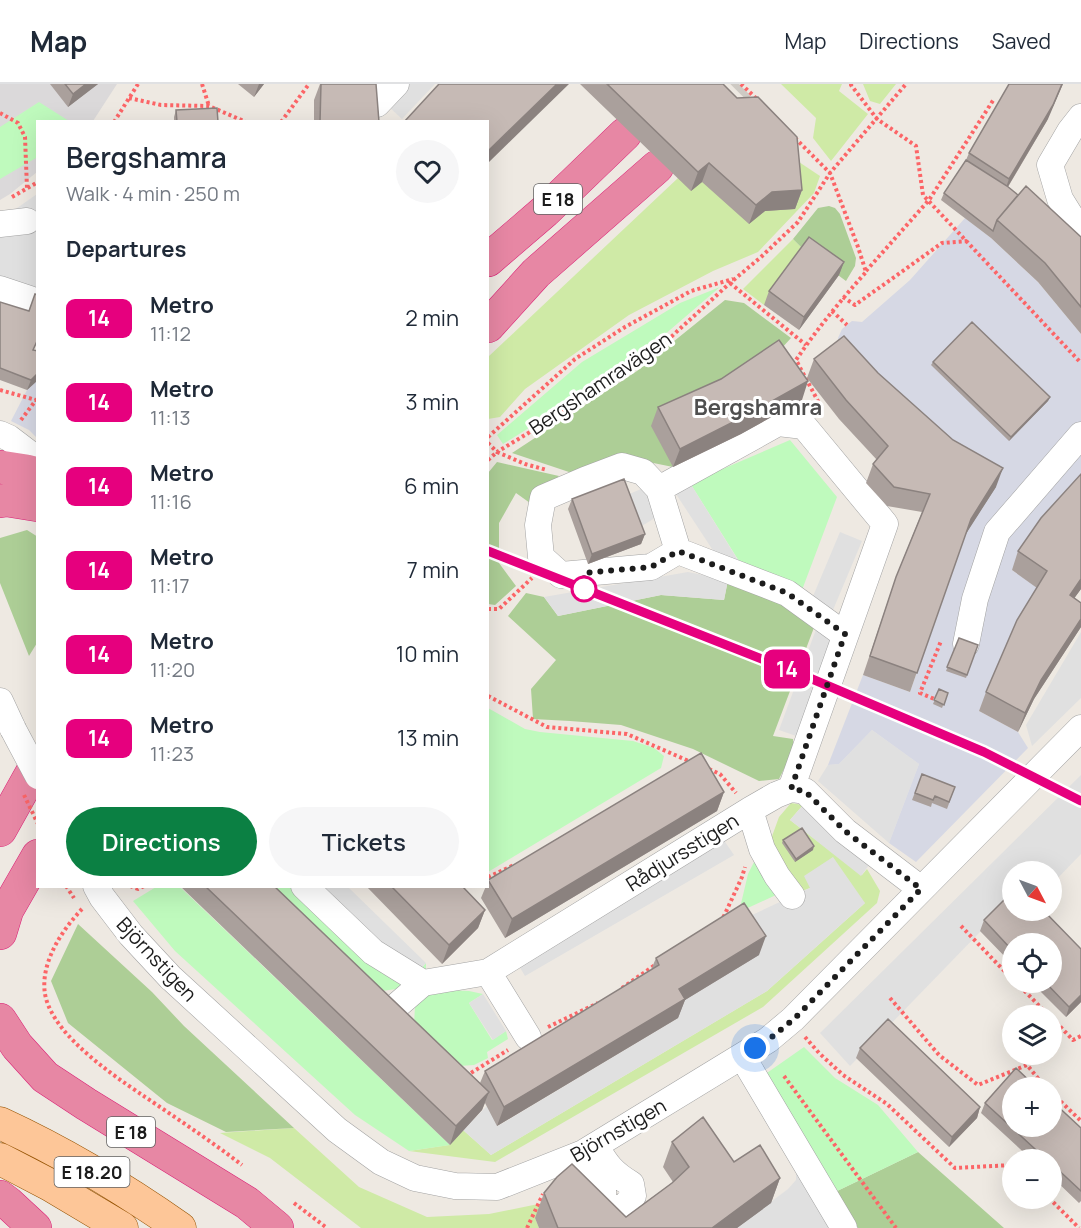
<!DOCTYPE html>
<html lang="en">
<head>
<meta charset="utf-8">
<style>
  :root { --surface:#fff; --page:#f6f6f7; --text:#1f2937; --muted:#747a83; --line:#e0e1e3; --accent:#0b8043 }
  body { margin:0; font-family:Manrope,sans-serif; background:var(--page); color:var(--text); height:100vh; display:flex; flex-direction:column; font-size:22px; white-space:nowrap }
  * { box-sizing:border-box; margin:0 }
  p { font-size:20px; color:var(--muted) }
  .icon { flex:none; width:33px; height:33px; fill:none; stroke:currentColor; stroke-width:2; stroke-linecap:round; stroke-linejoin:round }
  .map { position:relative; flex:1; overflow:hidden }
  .details { position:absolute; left:36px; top:36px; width:453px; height:768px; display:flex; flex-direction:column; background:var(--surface); border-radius:0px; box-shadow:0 6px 24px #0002 }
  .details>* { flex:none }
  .badge { padding:0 12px; border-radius:9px; font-size:21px; line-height:39px }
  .needle { width:39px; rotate:131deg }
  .controls { position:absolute; left:1002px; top:777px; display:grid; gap:12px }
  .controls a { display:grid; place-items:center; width:60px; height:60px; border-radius:50%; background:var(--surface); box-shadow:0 6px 24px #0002; font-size:30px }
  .you { position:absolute; width:30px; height:30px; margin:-15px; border:4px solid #fff; border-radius:50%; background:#1a73e8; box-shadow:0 0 0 9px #1a73e833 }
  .map>.badge { position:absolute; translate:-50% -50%; box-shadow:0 0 0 3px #fff }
  h2 { padding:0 30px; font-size:22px; line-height:54px }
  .round { display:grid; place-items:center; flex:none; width:63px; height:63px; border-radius:32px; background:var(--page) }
  .summary { display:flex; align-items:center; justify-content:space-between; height:102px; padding:0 30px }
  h1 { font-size:28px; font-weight:600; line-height:45px }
  .action { display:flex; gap:12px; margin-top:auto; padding:12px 30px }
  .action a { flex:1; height:69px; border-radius:36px; background:var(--accent); color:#fff; font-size:24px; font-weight:600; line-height:69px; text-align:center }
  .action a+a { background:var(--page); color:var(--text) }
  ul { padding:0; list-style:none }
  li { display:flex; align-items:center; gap:18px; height:84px; padding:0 30px }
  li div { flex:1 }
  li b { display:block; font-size:22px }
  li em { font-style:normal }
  li .badge { min-width:66px; font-weight:700; text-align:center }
  header { display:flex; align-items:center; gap:36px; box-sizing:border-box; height:84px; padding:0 30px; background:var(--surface); border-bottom:2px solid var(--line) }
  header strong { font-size:28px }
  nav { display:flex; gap:33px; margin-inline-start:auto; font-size:21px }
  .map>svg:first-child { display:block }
  .residential { fill:#dbd9da }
  .grass { fill:#cfeaa6 }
  .forest { fill:#adce96 }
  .park { fill:#bffabd }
  .parking { fill:#e0e0e0 }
  .plaza { fill:#d6d8e4 }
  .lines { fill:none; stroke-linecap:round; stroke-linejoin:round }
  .highway-tunnel { stroke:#cecac4; stroke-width:33; stroke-dasharray:33 16; stroke-linecap:butt }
  .minor-casing { stroke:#a3a3a3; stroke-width:27 }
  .major-casing { stroke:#955200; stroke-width:33 }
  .highway-casing { stroke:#da2176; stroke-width:34 }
  .path { stroke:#fc6567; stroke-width:4; stroke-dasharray:3 3; stroke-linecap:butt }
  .minor { stroke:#fff; stroke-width:26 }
  .major { stroke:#fdc698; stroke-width:32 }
  .highway { stroke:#e787a4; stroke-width:33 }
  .minor-bridge-casing { stroke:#a3a3a3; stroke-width:27; stroke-linecap:butt }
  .path-bridge { stroke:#fc6567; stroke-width:4; stroke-dasharray:3 3; stroke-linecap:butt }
  .minor-bridge { stroke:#fff; stroke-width:26 }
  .wall { fill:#aaa09c }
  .shaded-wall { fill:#8b827f }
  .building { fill:#c6bab5; stroke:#8b827f; stroke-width:1.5 }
  .line-casing { stroke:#fff; stroke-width:14 }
  .line { stroke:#e6007e; stroke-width:9 }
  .walk { stroke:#1c1c1c; stroke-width:6; stroke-dasharray:0 10.8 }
  .stop-dot { fill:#fff; stroke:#e6007e; stroke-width:3 }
  .labels { text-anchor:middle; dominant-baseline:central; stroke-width:6; stroke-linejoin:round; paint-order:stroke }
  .shield { fill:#fff; stroke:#606060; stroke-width:1.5 }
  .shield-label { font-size:18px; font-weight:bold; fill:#1c1c1c }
  .street-label { font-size:20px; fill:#1c1c1c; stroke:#fff }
  .quarter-label { font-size:22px; font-weight:bold; fill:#4f4f4f; stroke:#fff }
</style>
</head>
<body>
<header>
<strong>Map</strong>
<nav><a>Map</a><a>Directions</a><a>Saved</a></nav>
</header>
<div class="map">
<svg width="1081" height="1144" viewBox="0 0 1081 1144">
  <rect width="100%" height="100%" fill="#eee9e2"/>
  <!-- residential -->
  <path class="residential" d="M 0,0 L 117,0 L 93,37 L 38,38 L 37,88 L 10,110 L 0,116 Z"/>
  <!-- grass -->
  <path class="grass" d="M 781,0 L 842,0 L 839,7 L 868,30 L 831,77 L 813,54 L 816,34 Z
    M 863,0 L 896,0 L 880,20 L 870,17 Z
    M 790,72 L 820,92 L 814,109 L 758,168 L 713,187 L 629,231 L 525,305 L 500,333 L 488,335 L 488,273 L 678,94 L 702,98 Z
    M 793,155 L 804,166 L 764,221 L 743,205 Z
    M 791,719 L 803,721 L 790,736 L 862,791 L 867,785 L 880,807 L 877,819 L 763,923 L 495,1078 L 409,1067 L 449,1061 L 463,1046 L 491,1071 L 767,907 L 865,819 L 810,804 L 802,807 L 786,791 L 771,755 L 779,733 Z
    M 294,1044 L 359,1103 L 427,1133 L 489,1130 L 548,1118 L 535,1134 L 539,1144 L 361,1144 L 270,1074 L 220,1049 Z"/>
  <!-- forest -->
  <path class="forest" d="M 829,122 L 835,124 L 840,130 L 856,174 L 855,182 L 846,197 L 804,166 L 793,155 L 818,124 Z
    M 725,216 L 744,219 L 791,254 L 673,383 L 619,372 L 575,390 L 512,369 L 637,287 Z
    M 497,378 L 559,392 L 541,407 L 530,419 L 516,409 L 499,439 L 499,479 L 516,502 L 495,521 L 488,520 L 488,389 Z
    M 27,446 L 38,453 L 37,559 L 29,572 L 0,499 L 0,454 Z
    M 728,496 L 818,533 L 773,652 L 793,655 L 794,665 L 779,695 L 759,697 L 693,665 L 621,641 L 570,637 L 533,635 L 531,605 L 556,576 L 508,532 L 526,509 L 544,513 L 558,532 L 661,511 L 724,516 Z
    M 78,840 L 152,908 L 184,942 L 294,1044 L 226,1048 L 167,1019 L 68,939 L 51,897 Z
    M 918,1068 L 1004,1144 L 858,1144 L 833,1109 Z"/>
  <!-- park -->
  <path class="park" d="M 39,18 L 69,37 L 38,38 L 37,75 L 36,74 L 0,95 L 0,43 Z
    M 720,203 L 656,258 L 556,327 L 503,360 L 497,351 L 582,278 L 680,219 Z
    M 790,356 L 837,413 L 802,506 L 744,485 L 690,399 Z
    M 488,624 L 525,645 L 540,648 L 633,657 L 654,664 L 664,672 L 661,684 L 488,788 Z
    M 755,776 L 776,811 L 739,828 L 748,790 Z
    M 156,803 L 180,803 L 450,1061 L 409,1067 L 355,1031 L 175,867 L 133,817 Z
    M 275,803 L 320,803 L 414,892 L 426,879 L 426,888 L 403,904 L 382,907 Z
    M 426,905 L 469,907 L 483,910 L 469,919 L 492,956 L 506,947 L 508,955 L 487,968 L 488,974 L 474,981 L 459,982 L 414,940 L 415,923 Z
    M 804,963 L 835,994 L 878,1021 L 918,1068 L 833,1109 L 764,991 Z"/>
  <!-- parking -->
  <path class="parking" d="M 409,0 L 435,0 L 402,35 L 388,22 Z
    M 37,110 L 37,203 L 25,237 L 0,229 L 0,136 Z
    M 690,399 L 759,510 L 737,503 L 674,407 Z
    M 648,402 L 660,431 L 640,443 L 627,411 Z
    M 840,448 L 862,457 L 833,526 L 811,517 Z
    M 688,488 L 728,496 L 724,516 L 661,511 L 558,532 L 544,513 Z
    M 818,540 L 835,549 L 802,654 L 779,646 Z
    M 1081,548 L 1081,614 L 1032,662 L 1026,641 Z
    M 872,646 L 919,680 L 889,759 L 818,697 L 828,681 L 839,680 Z
    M 1081,691 L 1081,770 L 1052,800 L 1052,788 L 1012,788 L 1012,815 L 850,982 L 820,949 Z
    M 812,711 L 877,770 L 861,792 L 790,736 Z
    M 723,755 L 734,771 L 525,892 L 516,877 Z
    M 833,773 L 865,819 L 767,907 L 491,1071 L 463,1046 L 487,1022 L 498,1042 L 678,934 L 672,924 L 737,838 L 810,804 L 804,792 Z
    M 320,803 L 348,803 L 426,879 L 413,893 Z
    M 483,910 L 506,947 L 493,956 L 469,919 Z
    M 796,1083 L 833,1109 L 858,1144 L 736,1144 L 788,1105 L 796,1096 Z"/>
  <!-- plaza -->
  <path class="plaza" d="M 965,134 L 991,154 L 1038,198 L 1081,250 L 1081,401 L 1012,486 L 1041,506 L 979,627 L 1018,648 L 1028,664 L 916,778 L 889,759 L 919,680 L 872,646 L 839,680 L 828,681 L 863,591 L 910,608 L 964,453 L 837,271 L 838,254 L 842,245 L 852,237 L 862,238 L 910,196 Z
    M 37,296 L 37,354 L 29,346 L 11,337 L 27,306 Z"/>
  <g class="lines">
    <!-- highway-tunnel -->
    <path class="highway-tunnel" d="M 700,39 L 739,0"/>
    <!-- minor casing -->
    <g class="minor-casing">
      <path id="minor" d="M 375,0 L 377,20 L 396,0
        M 1081,33 L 1070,47 L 1050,81 L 1060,115 L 1081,149
        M 0,140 L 27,137
        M 0,205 L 30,215
        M 0,350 L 9,354 L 38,376
        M 622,382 L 643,388 L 659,405 L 678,467 L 651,483 L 561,491 L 541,473 L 538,441 L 543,414 L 585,396 Z
        M 659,405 L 778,339 L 804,342 L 885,440 L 791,705
        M 678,467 L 787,509 L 845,551
        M 966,560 L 975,515 L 997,448 L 1081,351
        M 0,617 L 13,645
        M 750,726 L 762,765 L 777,792 L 792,812
        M 96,802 L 102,813 L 131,851 L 170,893 L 337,1046 L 381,1078 L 415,1094 L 455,1102 L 497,1103 L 583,1069 L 768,956 L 793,935 L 1081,644
        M 304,802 L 373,868 L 423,899
        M 488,888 L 528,953
        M 394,924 L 423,899 L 488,888 L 750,726 L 776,711 L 791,705 L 805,707 L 845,747 L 921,805
        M 742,972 L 844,1144
        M 583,1069 L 603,1103 L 603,1115 L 612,1126 L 625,1122 L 633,1112 L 631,1100 C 613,1089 606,1081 596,1062"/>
    </g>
    <!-- major casing -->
    <g class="major-casing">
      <path id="major" d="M 0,1039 C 63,1068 123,1104 180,1144
        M 0,1075 L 50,1101 L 122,1144"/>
    </g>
    <!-- highway casing -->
    <g class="highway-casing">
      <path id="highway" d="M 488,176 L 545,127 L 625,50
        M 488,242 L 536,189 L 657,83
        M 0,383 L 26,387 L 38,390
        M 0,417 L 7,416 L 38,421
        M 0,746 L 38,678
        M 0,849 L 7,826 L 38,772
        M 0,936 L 17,962 L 45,993 L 86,1020 L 247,1119 L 277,1144
        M 0,1113 L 8,1119 L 35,1144"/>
    </g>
    <!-- path -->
    <path class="path" d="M 202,0 L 209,22
      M 741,0 L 758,16
      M 852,0 L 851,1 L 877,35 L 916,62 L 923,111 L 1081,279
      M 129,14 L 161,21 L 209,22 L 246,38
      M 0,29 L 18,39 L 25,53 L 27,104
      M 114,38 L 138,0
      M 281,38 L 309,0
      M 795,54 L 830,89 L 858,163 L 866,188 C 841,216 817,245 796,276 L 819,319 L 815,324
      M 12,113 L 38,98
      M 866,187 L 929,116 L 994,15
      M 730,199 L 806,261
      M 843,213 L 855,221 L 942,159 L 967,157
      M 832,227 L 847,241
      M 0,306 L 36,316 L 38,311
      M 21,336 L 36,316 L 38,316
      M 488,353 L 575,275 L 625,243 L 691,207 L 733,195
      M 488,359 L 497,368 L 581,317 L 660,263 L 730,199 L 761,173 L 798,138 L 830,89 L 906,0
      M 488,376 L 497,368 L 525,380 L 547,386
      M 488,525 L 499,525 L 532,494
      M 488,612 L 547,643 L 627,650 L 691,678
      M 939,617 L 920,609 L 941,557
      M 709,685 L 720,690 L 736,709
      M 488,793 L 514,781
      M 66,802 L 74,814
      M 130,802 L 138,805 L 144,802
      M 82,825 C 62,846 40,879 45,910 C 53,955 125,999 160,1023 C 188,1042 216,1061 242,1081
      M 723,833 L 724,832 L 742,793 L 745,783
      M 961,842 L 1012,895
      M 1016,898 L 1049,932
      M 622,904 L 655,881
      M 890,914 L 939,971 L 978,1001 L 1027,981 L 1046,1004
      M 1052,934 L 1073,956 L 1081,952
      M 548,943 L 598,919
      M 805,953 L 819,969 L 843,991 L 887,1020 L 955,1084 L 1012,1081
      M 466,992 L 508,966
      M 784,992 L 896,1144
      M 1052,1009 L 1081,1037
      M 1049,1114 L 1079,1144
      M 294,1119 L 327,1144
      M 527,1144 L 543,1110"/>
    <!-- minor -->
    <use href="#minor" class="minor"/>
    <!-- major -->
    <use href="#major" class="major"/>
    <!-- highway -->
    <use href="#highway" class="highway"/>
    <!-- minor-bridge casing -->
    <g class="minor-bridge-casing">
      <path id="minor-bridge" d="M 13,645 L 38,692"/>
    </g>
    <!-- path-bridge -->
    <path class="path-bridge" d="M 24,711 L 38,740"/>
    <!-- minor-bridge -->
    <use href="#minor-bridge" class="minor-bridge"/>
  </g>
  <!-- wall -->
  <path class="wall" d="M 50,0 L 98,0 L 68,23 Z
    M 238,0 L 264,0 L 254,13 Z
    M 320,0 L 376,0 L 379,38 L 314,38 L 314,16 Z
    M 580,0 L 723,0 L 802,106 L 795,125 L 765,127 L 749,140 L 702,98 L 691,107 Z
    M 176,26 L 218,38 L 174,38 L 174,33 Z
    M 1048,35 L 1008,103 L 1018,111 L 1081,153 L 1081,250 L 1038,198 L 991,154 L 941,116 L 944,109 L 966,76 L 969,69 Z
    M 844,178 L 839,191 L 799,246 L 764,221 L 769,207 Z
    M 0,218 L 34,266 L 38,296 L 27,306 L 0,296 Z
    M 814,275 L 878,289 L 996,403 L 964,452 L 910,608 L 863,591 L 896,493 L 922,428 L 887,422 L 866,399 L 873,380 L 877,376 L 839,335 L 807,294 Z
    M 933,278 L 1050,313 L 1048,317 L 1009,357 L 931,281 Z
    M 802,316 L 741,350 L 673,383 L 651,342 L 658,323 Z
    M 1081,390 L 1081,505 L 1074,514 L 1081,519 L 1081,543 L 1034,615 L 1018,648 L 979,627 L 986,608 L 1037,504 L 1012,486 L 1018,467 Z
    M 572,415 L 645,450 L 641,460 L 588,480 L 568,425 Z
    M 959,554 L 978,561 L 966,594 L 946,587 Z
    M 939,605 L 948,609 L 942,624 L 933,620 Z
    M 922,690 L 955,703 L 947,725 L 932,719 L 931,723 L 912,716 Z
    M 724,708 L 717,727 L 505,854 L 481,814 L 486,802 L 488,802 L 488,796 Z
    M 783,756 L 813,766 L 795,778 L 782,759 Z
    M 180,802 L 274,802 L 480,999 L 485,987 L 651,886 L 656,874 L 759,871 L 685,916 L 678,934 L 497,1042 L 485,1019 L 482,1026 L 450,1061 Z
    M 366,802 L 462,802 L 485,826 L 478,844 L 442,880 Z
    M 984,836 L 1081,865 L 1081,918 L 1066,933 L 1031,898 L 1052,898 L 1012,860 L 1012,880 L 980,847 Z
    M 860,964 L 980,1023 L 977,1034 L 949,1063 L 856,974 Z
    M 985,1019 L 1081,1044 L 1081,1117 L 1079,1119 L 1052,1093 L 1052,1076 L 1032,1076 L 981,1029 Z
    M 672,1058 L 780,1094 L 771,1119 L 737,1144 L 539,1144 L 535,1134 L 544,1109 L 626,1133 L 673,1098 L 663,1083 Z"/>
  <!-- shaded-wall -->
  <path class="shaded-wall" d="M 86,0 L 98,0 L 68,23 L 73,10 Z
    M 259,0 L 264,0 L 254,13 Z
    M 557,0 L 569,0 L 488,79 L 488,67 Z
    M 1062,0 L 1063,0 L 1048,35 L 1004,109 L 1009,95 Z
    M 709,79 L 702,98 L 691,107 L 698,88 Z
    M 802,106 L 795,125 L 765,127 L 749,140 L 756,121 L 772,108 Z
    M 844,178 L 839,191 L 799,246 L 804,233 Z
    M 38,289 L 38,296 L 27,306 L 31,296 Z
    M 808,297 L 802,316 L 741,350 L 673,383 L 680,365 Z
    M 1050,313 L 1048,317 L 1009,357 L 1011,353 Z
    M 1003,384 L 996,403 L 964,453 L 971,435 Z
    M 645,450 L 641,460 L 588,480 L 592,470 Z
    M 1081,495 L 1081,505 L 1063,530 L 1070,511 Z
    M 1081,535 L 1081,543 L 1034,615 L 1018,648 L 1025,629 L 1041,596 Z
    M 724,708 L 717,727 L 505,854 L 512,835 Z
    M 814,762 L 813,766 L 795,778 L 796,775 Z
    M 485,826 L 478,844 L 442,880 L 449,861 Z
    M 766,852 L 759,871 L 685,916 L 678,934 L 497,1042 L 504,1023 L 679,905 Z
    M 1081,911 L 1081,918 L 1066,933 L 1069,923 Z
    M 489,1008 L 482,1026 L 450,1061 L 456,1042 Z
    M 980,1023 L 977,1034 L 949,1063 L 952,1053 Z
    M 780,1094 L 771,1119 L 737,1144 L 712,1144 Z"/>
  <!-- building -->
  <path class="building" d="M 65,0 L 86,0 L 73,10 Z
    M 321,0 L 376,0 L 379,38 L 320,38 Z
    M 439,0 L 557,0 L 488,67 L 488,38 L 404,38 Z
    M 607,0 L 723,0 L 737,14 L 758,13 L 797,53 L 802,106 L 772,108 L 756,121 L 709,79 L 698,88 Z
    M 1009,0 L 1062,0 L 1053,21 L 1009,95 L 969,69 Z
    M 217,24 L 218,38 L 177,38 L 176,26 Z
    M 966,76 L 1007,102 L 1018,111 L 997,136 L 993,147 L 944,109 Z
    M 1026,102 L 1081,153 L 1081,223 L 1045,179 L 997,136 Z
    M 809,153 L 844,178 L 804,233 L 769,207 Z
    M 35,210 L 38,211 L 38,255 L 33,266 L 38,267 L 38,289 L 31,296 L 0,284 L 0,218 L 29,227 Z
    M 972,238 L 1050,313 L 1011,353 L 933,278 Z
    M 844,252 L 878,289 L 953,356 L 1003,384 L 971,435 L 917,589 L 870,572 L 896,493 L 930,410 L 894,403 L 873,380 L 888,362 L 846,316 L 814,275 Z
    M 779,256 L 808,297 L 747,331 L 680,365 L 658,323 L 721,295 Z
    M 1081,390 L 1081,495 L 1070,511 L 1081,519 L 1081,535 L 1041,596 L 1025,629 L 986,608 L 1017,536 L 1047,487 L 1018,467 L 1041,434 Z
    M 624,395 L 645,450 L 592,470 L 572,415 Z
    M 959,554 L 978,561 L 967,591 L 947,583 Z
    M 939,605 L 948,609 L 944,621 L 934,616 Z
    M 701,669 L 724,708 L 512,835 L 488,796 Z
    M 922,690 L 955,703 L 949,718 L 935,712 L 933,716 L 915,709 Z
    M 802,744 L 814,762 L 796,775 L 783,756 Z
    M 205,802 L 274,802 L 489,1008 L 456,1042 Z
    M 391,802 L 462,802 L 485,826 L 449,861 Z
    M 1012,808 L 1012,826 L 1043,826 L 1081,865 L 1081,911 L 1069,923 L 1045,898 L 1052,898 L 1052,860 L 1012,860 L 1012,866 L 984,836 Z
    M 744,819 L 766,852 L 679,905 L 685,915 L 504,1023 L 485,987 L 659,881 L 656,874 Z
    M 888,935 L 980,1023 L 952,1053 L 860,964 Z
    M 1016,984 L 1037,1004 L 1012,1004 L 1012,1042 L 1052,1042 L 1052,1017 L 1081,1044 L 1081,1107 L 1052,1080 L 1052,1076 L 1047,1076 L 985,1019 Z
    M 703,1033 L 734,1078 L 760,1061 L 780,1094 L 712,1144 L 558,1144 L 544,1109 L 557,1093 L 572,1080 L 626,1133 L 672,1099 L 689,1083 L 672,1058 Z"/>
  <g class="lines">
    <!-- line casing -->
    <g class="line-casing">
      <path id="line" d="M 488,467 L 805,592 L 984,668 L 1081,717"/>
    </g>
    <!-- line -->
    <use href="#line" class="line"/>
    <!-- walk -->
    <path class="walk" d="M 584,505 L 584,489 L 651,483 L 678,467 L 787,509 L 845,550 L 791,705 L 805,707 L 845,747 L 921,805 L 794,935 L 768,956 L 755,964"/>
  </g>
  <!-- markers -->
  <circle class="stop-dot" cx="584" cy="505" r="12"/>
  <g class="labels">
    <!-- shield labels -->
    <g class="shield">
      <rect x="534" y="100" width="48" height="30" rx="4.5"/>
      <rect x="107" y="1033" width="48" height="30" rx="4.5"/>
      <rect x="54.5" y="1073" width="75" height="30" rx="4.5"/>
    </g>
    <g class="shield-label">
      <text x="558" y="115">E 18</text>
      <text x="131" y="1048">E 18</text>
      <text x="92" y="1088">E 18.20</text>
    </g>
    <!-- street labels -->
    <g class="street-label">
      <text transform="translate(600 299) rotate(-34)">Bergshamravägen</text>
      <text transform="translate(682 768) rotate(-32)">Rådjursstigen</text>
      <text transform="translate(157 875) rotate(47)">Björnstigen</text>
      <text transform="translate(618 1046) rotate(-30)">Björnstigen</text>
    </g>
    <!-- quarter labels -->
    <g class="quarter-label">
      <text x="758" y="323">Bergshamra</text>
    </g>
  </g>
</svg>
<div class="controls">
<a><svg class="needle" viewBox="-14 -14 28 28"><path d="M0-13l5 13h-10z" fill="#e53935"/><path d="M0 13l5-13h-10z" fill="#747a83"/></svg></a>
<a><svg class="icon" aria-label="locate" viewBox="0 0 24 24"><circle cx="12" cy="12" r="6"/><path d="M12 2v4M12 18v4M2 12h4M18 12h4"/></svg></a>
<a><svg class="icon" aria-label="layers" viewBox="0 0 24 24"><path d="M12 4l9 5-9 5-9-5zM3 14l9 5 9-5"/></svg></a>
<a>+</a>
<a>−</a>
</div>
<div class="you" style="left:755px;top:964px"></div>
<b class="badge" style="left:787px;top:585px;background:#e6007e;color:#fff">14</b>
<section class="details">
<div class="summary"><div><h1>Bergshamra</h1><p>Walk · 4 min · 250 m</p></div><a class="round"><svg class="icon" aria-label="heart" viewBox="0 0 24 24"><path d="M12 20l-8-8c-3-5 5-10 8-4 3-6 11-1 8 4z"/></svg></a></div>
<h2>Departures</h2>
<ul>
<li><span class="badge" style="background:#e6007e;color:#fff">14</span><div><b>Metro</b><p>11:12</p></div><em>2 min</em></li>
<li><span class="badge" style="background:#e6007e;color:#fff">14</span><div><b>Metro</b><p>11:13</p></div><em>3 min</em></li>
<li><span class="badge" style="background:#e6007e;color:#fff">14</span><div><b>Metro</b><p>11:16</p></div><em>6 min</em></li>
<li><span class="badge" style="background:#e6007e;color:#fff">14</span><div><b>Metro</b><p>11:17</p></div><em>7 min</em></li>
<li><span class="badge" style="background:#e6007e;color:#fff">14</span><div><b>Metro</b><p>11:20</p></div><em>10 min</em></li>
<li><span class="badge" style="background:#e6007e;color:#fff">14</span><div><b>Metro</b><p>11:23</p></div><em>13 min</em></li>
</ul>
<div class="action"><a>Directions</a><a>Tickets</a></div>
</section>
</div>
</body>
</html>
